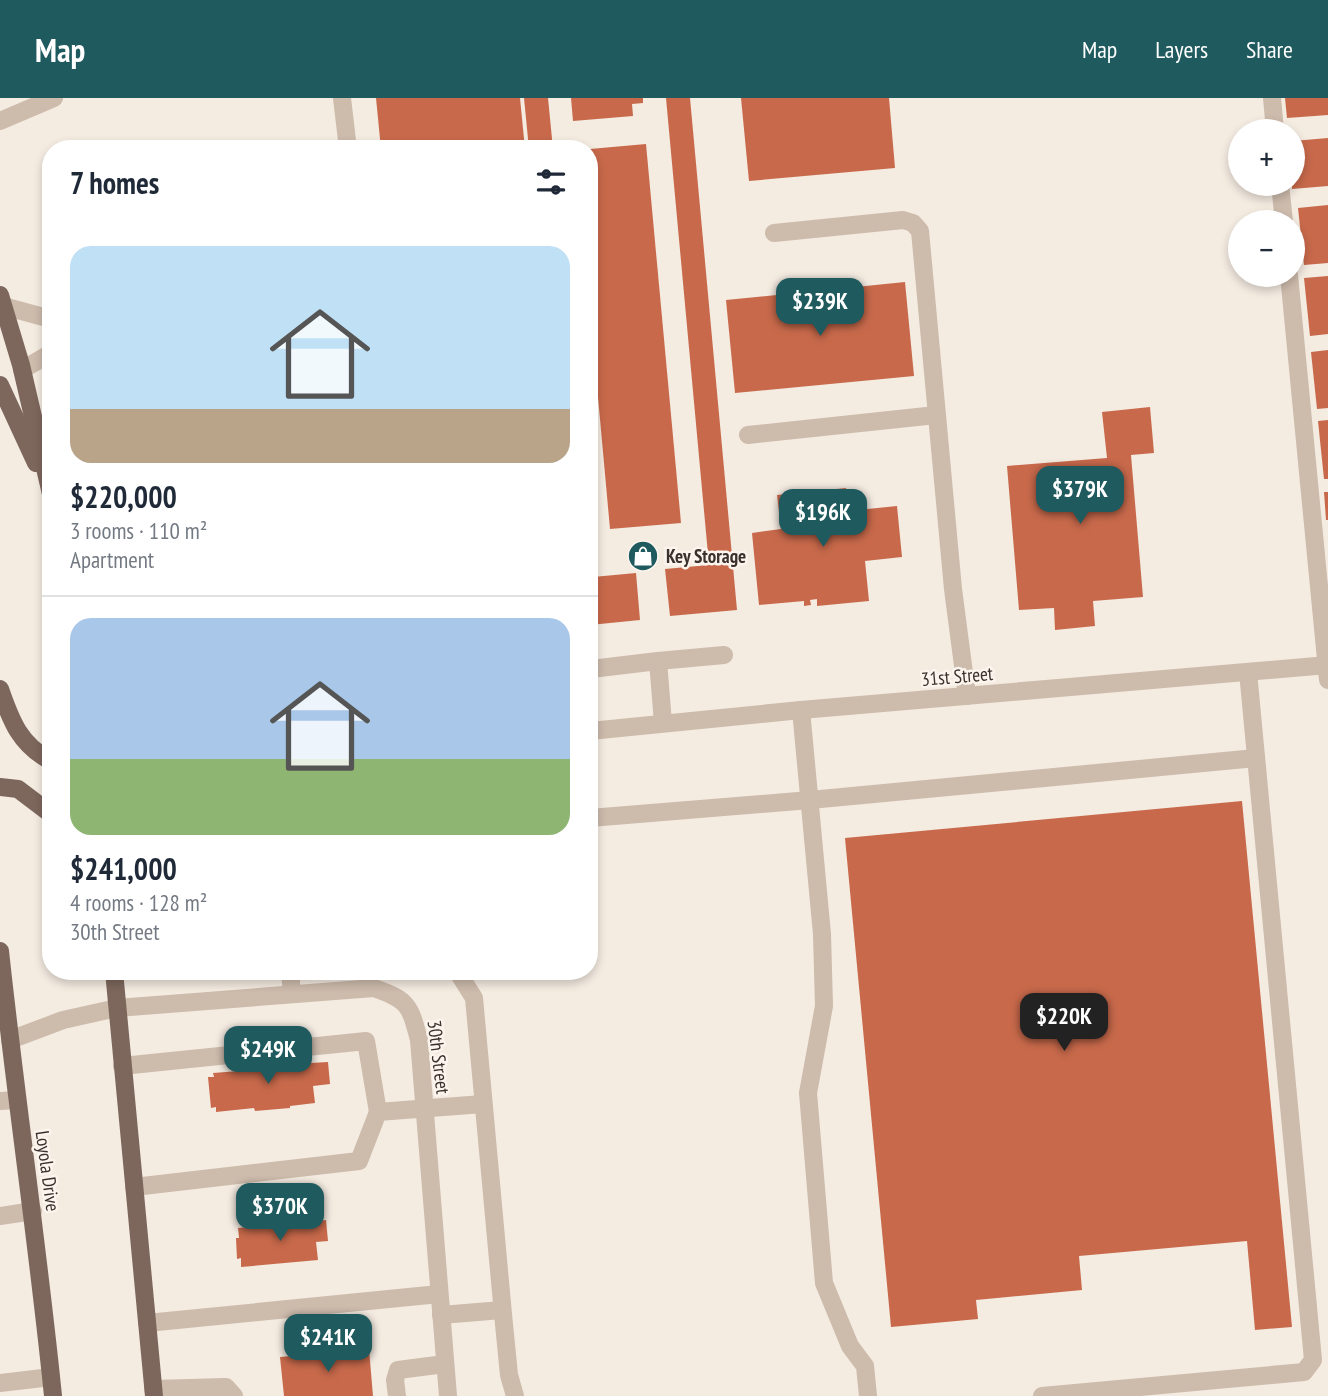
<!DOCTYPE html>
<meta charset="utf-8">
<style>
:root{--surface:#fff;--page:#f6f6f7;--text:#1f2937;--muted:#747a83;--line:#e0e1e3;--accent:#1f5a5e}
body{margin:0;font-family:"PT Sans Narrow",sans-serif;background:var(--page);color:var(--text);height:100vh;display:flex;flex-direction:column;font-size:26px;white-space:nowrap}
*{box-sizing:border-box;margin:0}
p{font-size:23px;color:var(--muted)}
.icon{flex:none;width:38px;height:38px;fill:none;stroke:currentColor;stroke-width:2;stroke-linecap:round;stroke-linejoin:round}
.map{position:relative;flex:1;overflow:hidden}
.panel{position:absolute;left:42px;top:42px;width:556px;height:840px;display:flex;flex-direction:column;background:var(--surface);border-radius:28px;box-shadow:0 4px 10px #0003}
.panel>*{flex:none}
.controls{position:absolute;left:1228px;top:21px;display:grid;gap:14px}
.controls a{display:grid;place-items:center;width:77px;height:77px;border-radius:50%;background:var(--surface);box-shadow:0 4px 10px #0003;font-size:35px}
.price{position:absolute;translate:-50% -60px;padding:0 16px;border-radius:14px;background:var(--accent);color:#fff;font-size:23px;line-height:46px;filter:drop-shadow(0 2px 4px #0008)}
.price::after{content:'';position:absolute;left:50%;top:42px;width:21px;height:16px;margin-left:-10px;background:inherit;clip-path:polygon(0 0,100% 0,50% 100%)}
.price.active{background:#222;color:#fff}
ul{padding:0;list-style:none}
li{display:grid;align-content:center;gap:14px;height:371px;padding:0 28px}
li+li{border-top:2px solid var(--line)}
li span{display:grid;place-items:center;height:217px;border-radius:21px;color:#555}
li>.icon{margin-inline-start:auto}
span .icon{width:126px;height:126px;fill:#fffc;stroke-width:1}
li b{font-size:30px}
h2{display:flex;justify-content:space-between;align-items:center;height:84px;padding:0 28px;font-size:30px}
header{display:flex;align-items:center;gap:42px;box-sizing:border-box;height:98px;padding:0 35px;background:var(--accent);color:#fff}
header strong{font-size:33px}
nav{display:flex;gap:38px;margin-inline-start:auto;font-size:24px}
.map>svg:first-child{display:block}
.building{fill:#c8694b}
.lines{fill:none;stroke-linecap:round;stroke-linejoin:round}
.minor{stroke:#cdbbac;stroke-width:18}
.major{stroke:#7d675c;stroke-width:18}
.labels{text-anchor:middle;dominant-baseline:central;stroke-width:5;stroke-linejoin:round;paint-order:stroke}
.poi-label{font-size:19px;font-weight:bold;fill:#3b302b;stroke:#fbf5ee;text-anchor:start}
.street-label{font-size:19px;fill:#3b302b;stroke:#fbf5ee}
</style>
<header>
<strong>Map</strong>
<nav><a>Map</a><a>Layers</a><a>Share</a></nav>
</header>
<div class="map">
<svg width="1328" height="1298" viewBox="0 0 1328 1298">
<rect width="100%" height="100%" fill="#f4ebe1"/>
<g class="building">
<polygon points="376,0 520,0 525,51 381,51"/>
<polygon points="524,0 548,0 553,51 529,51"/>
<polygon points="571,0 643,0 643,5 632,6 633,18 573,23"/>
<polygon points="666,0 690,0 737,512 670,518 665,471 709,467"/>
<polygon points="741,0 889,0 895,70 749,83"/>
<polygon points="1285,0 1328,0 1328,17 1287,20"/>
<polygon points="1328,40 1328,88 1292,91 1293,43"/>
<polygon points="646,46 681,425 610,431 590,211 590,51"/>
<polygon points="1328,107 1328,165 1304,167 1298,110"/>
<polygon points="1328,178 1328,236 1310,238 1304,180"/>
<polygon points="905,184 914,278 735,295 726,202"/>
<polygon points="1328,252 1328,310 1317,311 1311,254"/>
<polygon points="1150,309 1154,355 1131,357 1143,499 1093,503 1095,528 1055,532 1054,510 1019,512 1007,368 1107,360 1102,314"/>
<polygon points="1328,322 1328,381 1324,381 1318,323"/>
<polygon points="846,390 848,413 897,408 902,459 865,463 869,503 817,508 817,501 810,502 811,507 804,508 804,503 759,507 752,435 781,431 777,397"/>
<polygon points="1324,394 1328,394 1328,422 1326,422"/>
<polygon points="590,469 592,469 593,479 636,475 640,522 590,527"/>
<polygon points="1242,703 1292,1229 1255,1232 1247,1143 1079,1158 1082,1192 976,1202 978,1221 891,1229 845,740"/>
<polygon points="310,962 310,965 328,964 330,986 313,988 315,1005 290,1008 290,1010 255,1013 254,1010 216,1014 216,1009 211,1010 208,979 214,979 213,975 252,972 251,967"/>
<polygon points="326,1122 328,1143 316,1144 318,1162 241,1169 241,1160 237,1161 236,1140 239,1140 238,1130"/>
<polygon points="369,1251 373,1298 284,1298 280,1259"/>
</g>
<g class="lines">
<g class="minor">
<polyline points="342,0 348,51"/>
<polyline points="1272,0 1275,33"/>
<polyline points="0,23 54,0"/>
<polyline points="1280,86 1284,124"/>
<polyline points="774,135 903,122 913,125 920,133 953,491 967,598"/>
<polyline points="1289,177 1328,582"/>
<polyline points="3,208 51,221"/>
<polyline points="22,272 51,255"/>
<polyline points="748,337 936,317"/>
<polyline points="591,571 658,563"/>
<polyline points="801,612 822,836 824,908 808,995 824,1185 850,1248 865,1268 868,1298"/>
<polyline points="663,625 658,563 724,557"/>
<polyline points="590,633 801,612 1328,567"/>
<polyline points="590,720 810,702 1256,660"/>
<polyline points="290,873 292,896"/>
<polyline points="457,873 474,900 503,1216 509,1277 515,1298"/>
<path d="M10 942 63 922 117 910 374 890C409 902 410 908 419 942L448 1298"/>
<polyline points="122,968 366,943 378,1014"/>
<polyline points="0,1003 17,1002"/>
<polyline points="134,1089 359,1063 378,1014 483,1006"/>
<polyline points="0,1118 33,1113"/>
<polyline points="441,1217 502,1212"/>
<polyline points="147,1225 439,1196"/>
<polyline points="0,1285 51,1279"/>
<polyline points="153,1291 226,1289 234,1298"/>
<polyline points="397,1298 395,1282 398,1272 445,1266"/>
<polyline points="1042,1298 1304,1274 1313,1262 1248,574"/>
</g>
<g class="major">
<polyline points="0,197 21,267 51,396"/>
<polyline points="0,287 36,365"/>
<path d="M0 591C11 623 20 647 51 663"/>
<polyline points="0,689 18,691 51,716"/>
<path d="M0 853C16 1002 38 1149 53 1298"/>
<polyline points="114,873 154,1298"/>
</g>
</g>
<defs>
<g id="shop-disc" transform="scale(1.575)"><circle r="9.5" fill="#1f5a5e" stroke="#fbf5ee"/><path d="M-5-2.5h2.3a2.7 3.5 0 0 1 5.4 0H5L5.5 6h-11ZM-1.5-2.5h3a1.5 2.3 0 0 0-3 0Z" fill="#fff"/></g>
</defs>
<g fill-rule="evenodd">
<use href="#shop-disc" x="643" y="458"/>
</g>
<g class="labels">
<g class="poi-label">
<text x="666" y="458">Key Storage</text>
</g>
<g class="street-label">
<text transform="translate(957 578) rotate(-5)">31st Street</text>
<text transform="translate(439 959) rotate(83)">30th Street</text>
<text transform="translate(48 1073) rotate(82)">Loyola Drive</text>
</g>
</g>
</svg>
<div class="controls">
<a>+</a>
<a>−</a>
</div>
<b class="price" style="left:820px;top:240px">$239K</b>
<b class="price" style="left:1080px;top:428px">$379K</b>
<b class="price" style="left:823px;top:451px">$196K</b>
<b class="price active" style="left:1064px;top:955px">$220K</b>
<b class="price" style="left:268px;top:988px">$249K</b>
<b class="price" style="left:280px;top:1145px">$370K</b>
<b class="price" style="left:328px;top:1276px">$241K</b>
<section class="panel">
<h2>7 homes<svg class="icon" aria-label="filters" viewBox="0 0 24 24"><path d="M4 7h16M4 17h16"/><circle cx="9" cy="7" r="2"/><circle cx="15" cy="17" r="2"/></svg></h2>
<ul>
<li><span style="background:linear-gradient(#bfe0f5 75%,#b9a48a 0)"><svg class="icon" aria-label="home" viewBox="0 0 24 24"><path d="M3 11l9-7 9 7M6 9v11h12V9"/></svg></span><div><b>$220,000</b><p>3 rooms · 110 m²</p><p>Apartment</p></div></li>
<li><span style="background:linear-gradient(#a9c7e8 65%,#8fb573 0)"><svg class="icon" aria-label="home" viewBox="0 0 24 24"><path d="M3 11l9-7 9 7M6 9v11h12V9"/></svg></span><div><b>$241,000</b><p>4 rooms · 128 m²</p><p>30th Street</p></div></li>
</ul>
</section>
</div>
